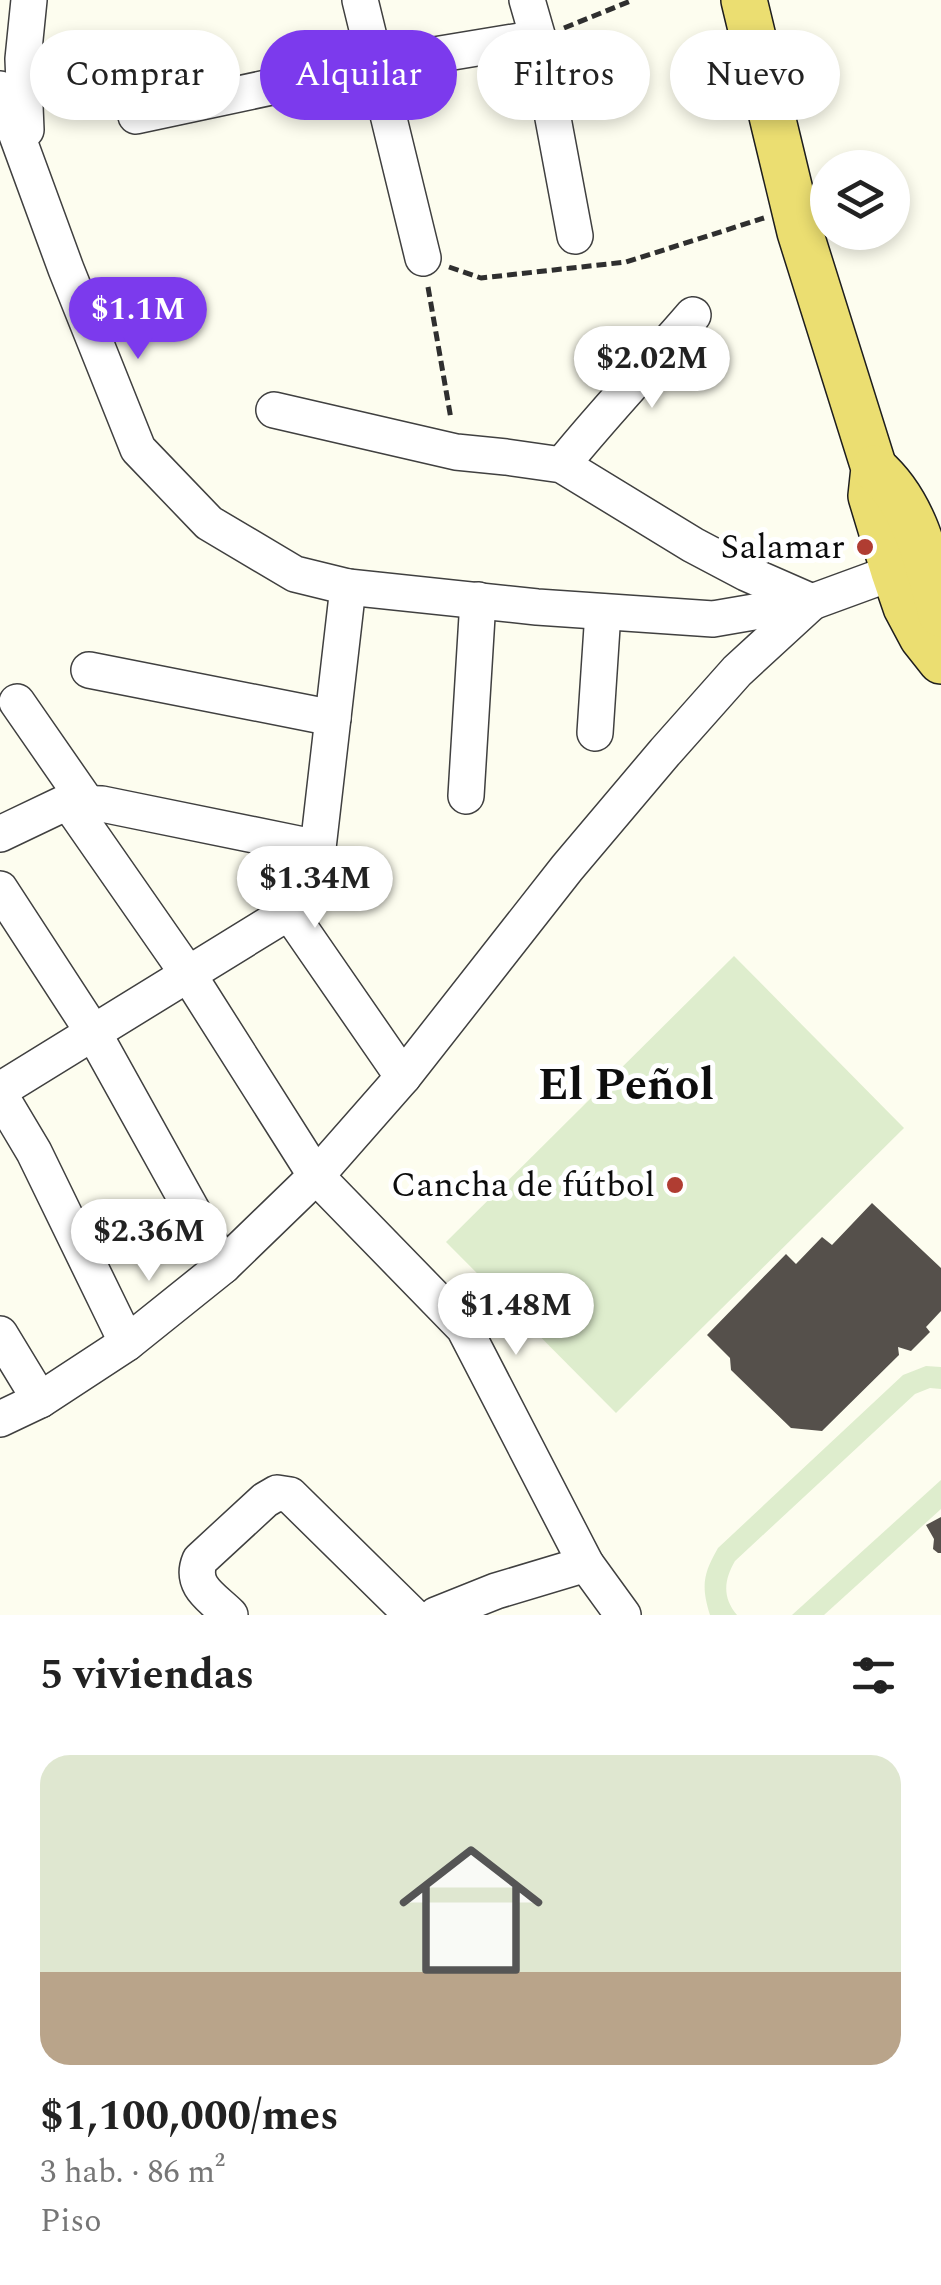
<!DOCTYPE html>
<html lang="es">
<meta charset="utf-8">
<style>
:root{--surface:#fff;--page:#f2f2f2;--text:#222;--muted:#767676;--line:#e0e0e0;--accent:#7c3aed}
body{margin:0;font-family:Spectral,serif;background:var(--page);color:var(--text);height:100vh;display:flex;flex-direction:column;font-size:38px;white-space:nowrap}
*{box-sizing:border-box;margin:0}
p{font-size:32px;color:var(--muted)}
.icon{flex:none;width:55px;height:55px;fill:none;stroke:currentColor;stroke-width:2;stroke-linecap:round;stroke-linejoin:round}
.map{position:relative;height:1615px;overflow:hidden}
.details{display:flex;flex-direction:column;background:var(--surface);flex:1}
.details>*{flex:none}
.top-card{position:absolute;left:30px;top:30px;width:882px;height:90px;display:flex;gap:20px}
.buttons{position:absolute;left:810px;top:150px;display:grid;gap:20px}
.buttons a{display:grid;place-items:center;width:100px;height:100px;border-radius:50%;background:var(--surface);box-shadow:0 5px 15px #0003;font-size:50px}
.price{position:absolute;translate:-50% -85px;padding:0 22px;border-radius:35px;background:#fff;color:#222;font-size:32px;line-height:65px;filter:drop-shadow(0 2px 5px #0008)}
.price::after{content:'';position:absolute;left:50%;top:60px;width:30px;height:22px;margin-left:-15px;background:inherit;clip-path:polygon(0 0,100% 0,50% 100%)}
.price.current{background:var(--accent);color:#fff}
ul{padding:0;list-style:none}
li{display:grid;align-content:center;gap:20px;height:530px;padding:0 40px}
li+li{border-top:2px solid var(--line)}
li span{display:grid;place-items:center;height:310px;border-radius:30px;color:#555}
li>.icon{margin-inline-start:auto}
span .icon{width:180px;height:180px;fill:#fffc;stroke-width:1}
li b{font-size:42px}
h2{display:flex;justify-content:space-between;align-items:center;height:120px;padding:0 40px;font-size:42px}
.tag{padding:0 35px;border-radius:45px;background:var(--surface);box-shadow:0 5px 15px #0003;font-size:35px;line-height:90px}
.tag.current{background:var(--accent);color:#fff}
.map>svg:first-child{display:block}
.pitch{fill:#deedcd}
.building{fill:#55504b}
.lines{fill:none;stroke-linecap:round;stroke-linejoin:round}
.minor-casing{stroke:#404040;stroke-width:38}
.major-casing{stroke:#1e1e1e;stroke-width:48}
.path{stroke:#2f2f2f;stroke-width:5;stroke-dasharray:10 5;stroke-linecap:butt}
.minor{stroke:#fff;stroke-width:35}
.major{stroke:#ebde71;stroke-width:45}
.poi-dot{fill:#b03d32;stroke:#fff;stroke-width:4}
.labels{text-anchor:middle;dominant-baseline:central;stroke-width:10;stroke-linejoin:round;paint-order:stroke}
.poi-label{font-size:35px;fill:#0d0d0d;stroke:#fff;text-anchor:end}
.district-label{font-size:45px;font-weight:bold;fill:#0d0d0d;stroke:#fff}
</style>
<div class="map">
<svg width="941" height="1615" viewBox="0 0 941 1615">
<rect width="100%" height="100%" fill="#fdfdef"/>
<g class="pitch">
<polygon points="734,956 904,1128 616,1413 446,1242"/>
<path d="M926 1366 941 1367V1389L930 1388 915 1394 735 1561C724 1580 722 1597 737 1615H710C701 1586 703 1574 718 1548L903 1375Z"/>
<polygon points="941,1480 941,1509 824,1615 792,1615"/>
</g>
<g class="building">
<polygon points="872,1203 941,1268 941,1311 926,1327 930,1332 911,1351 898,1347 899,1355 822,1431 791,1428 731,1370 730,1358 707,1335 786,1254 796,1264 822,1237 832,1245"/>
<polygon points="941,1517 941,1553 938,1553 933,1549 934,1539 926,1525"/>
</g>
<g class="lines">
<g class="minor-casing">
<g id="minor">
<polyline points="360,0 423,258"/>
<polyline points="527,0 538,38 575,236"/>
<polyline points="0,89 66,269 138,449 209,523 295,574 348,587 537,607 713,619 812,602 894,572"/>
<polyline points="136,116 374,65 538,38"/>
<polyline points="26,130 23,59 29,0"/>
<path d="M562 465C604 413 650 365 693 315"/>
<polyline points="89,670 333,718"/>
<polyline points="17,702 87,803"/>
<polyline points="595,733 603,612"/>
<polyline points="466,796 478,600"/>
<polyline points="69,803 188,974 316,1176 464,1328 586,1564 623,1615"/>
<polyline points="0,834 65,803 102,804 318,848"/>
<polyline points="0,889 93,1032 223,1266"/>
<polyline points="289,912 403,1077"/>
<polyline points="0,1090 289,912 309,888 318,848 348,587"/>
<polyline points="0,1095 34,1152 127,1343"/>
<polyline points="0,1334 40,1400"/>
<polyline points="0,1419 40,1400 127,1343 223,1266 316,1176 403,1077 567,868 665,752 737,671 812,602 746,573 693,545 562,465 506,457 456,452 274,410"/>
<path d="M230 1615C213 1598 189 1586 200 1560L265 1500 277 1493 290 1495 412 1615"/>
<polyline points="436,1615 496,1591 586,1564"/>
</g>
</g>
<g class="major-casing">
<g id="major">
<polyline points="744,0 800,232 874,468 871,496 894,572 906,607 922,637 941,661"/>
<path d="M874 468C916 504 927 562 941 614"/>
</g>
</g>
<g class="path">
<polyline points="564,28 633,0"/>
<polyline points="449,267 481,278 626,262 764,218"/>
<polyline points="428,287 451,419"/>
</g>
<use href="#minor" class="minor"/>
<use href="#major" class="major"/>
</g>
<g class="poi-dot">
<circle cx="865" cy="547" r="10"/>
<circle cx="675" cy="1185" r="10"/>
</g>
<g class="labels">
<g class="poi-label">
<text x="845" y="547">Salamar</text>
<text x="655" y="1185">Cancha de fútbol</text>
</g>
<g class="district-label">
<text x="626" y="1085">El Peñol</text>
</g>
</g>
</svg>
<div class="buttons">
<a><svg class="icon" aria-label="layers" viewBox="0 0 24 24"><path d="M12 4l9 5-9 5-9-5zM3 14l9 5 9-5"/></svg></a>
</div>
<b class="price current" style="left:138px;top:362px">$1.1M</b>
<b class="price" style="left:652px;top:411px">$2.02M</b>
<b class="price" style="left:315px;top:931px">$1.34M</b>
<b class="price" style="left:149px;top:1284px">$2.36M</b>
<b class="price" style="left:516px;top:1358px">$1.48M</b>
<div class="top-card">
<a class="tag">Comprar</a>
<a class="tag current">Alquilar</a>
<a class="tag">Filtros</a>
<a class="tag">Nuevo</a>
</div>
</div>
<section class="details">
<h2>5 viviendas<svg class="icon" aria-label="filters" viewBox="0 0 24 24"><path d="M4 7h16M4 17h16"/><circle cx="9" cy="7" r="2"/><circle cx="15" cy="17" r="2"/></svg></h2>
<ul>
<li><span style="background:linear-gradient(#dfe7d0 70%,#b9a48a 0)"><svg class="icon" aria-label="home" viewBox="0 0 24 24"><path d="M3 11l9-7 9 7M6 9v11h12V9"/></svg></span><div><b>$1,100,000/mes</b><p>3 hab. · 86 m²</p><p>Piso</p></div></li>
</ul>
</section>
